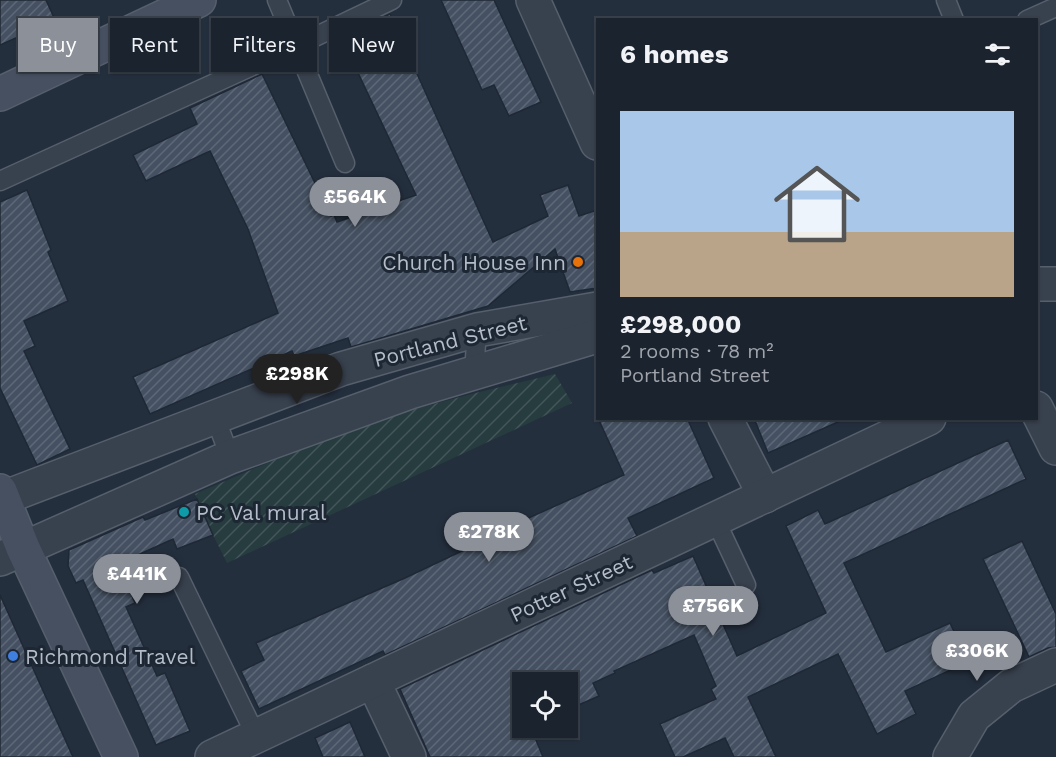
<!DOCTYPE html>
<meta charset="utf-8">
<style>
:root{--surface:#1b232e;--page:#282f3a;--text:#f1f3f6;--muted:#a0a4aa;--line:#39404a;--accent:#8c9099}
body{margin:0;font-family:"Work Sans",sans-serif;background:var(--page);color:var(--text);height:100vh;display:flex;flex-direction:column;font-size:22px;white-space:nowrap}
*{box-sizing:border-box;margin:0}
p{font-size:20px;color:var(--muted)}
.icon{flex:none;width:33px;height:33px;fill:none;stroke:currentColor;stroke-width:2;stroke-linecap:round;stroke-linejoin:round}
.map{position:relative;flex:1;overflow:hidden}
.sheet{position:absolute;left:596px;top:18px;width:442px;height:402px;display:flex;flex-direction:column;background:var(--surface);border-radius:0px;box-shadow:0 2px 4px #0004,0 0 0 2px var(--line)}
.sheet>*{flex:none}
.top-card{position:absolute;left:18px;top:18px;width:488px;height:54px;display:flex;gap:12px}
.controls{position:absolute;left:512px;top:672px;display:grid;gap:12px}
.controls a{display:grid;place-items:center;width:66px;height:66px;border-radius:0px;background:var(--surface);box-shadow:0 2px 4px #0004,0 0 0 2px var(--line);font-size:30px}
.price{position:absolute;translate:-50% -51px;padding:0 14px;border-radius:21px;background:var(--accent);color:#fff;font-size:20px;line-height:39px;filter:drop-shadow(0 2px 3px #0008)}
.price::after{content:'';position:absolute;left:50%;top:36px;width:18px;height:14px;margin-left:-9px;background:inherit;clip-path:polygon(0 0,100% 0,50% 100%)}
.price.active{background:#222;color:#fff}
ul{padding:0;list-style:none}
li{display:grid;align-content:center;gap:12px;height:318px;padding:0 24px}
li+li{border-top:2px solid var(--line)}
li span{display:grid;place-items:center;height:186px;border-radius:0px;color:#555}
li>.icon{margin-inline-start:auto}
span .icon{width:108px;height:108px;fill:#fffc;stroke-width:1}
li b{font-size:26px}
h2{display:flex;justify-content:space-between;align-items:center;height:72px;padding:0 24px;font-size:26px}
.pill{padding:0 21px;border-radius:0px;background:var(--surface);box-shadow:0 2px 4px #0004,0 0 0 2px var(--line);font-size:21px;line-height:54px}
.pill.active{background:var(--accent);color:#fff}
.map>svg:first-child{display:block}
.garden{fill:url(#garden-furrows)}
.building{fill:url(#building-hatch);stroke:#1f2835;stroke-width:1.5}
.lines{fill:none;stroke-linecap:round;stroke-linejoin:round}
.lane-casing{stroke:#565f6c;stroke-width:21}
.street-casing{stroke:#565f6c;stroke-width:36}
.secondary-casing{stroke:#565f6c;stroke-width:36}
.lane{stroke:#38414e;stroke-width:18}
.street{stroke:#38414e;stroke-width:33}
.secondary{stroke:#465061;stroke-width:33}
.food-dot{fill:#e8710a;stroke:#1d2633;stroke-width:2}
.culture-dot{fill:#0f9aa8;stroke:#1d2633;stroke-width:2}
.shop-dot{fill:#3f7fe0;stroke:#1d2633;stroke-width:2}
.labels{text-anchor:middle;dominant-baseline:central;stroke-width:6;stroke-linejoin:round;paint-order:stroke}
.poi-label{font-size:21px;fill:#b4bcc9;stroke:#1d2633;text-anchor:start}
.street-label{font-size:21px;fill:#b4bcc9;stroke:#1d2633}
</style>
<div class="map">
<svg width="1056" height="757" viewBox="0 0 1056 757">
<defs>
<pattern id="garden-furrows" width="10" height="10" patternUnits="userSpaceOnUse" patternTransform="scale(1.5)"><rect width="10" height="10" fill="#263c3f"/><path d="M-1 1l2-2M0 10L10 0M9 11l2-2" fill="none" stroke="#435659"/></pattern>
<pattern id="building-hatch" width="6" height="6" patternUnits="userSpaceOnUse" patternTransform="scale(1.5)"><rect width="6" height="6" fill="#455162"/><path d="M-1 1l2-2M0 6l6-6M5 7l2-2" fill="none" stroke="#5d6877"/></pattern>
</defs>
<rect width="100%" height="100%" fill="#242f3e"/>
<path class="garden" d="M555 374 572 403 227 563 213 535 195 494C256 468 318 440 382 419 439 401 497 388 555 374Z"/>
<g class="building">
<polygon points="0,0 46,0 55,20 42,26 43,29 20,40 18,37 0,45"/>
<polygon points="441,0 494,0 541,102 509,116 494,85 482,90"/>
<polygon points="390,14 493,242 548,216 540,195 568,185 579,216 597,210 597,288 570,292 555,249 488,306 351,347 348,338 294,356 292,351 150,414 133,377 278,313 248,229 210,151 146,181 133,155 197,124 190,108 262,74 331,216 334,215 337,222 416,195 341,37"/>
<polygon points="27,190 51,250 48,252 68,301 24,321 35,346 24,351 70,449 37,465 0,388 0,202"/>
<polygon points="598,418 687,418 714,478 628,518 637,536 385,655 383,651 259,709 241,671 264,660 256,643 405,578 502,532 502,530 624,475"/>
<polygon points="754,418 847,418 768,453"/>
<polygon points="1008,440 1026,479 844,563 886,652 950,623 968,662 905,691 916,714 877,734 838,654 748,697 776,757 734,757 725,738 683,757 675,757 660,724 716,699 711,689 716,686 694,635 614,671 615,673 593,683 599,696 567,710 567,682 522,682 522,728 531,728 543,757 430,757 400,689 652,570 654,573 693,556 737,656 826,613 786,526 818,510 825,524"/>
<polygon points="197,499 213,535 177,549 173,539 118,564 135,603 126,607 157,676 165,673 190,731 156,745 83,580 76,583 68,566 69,550 143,517 145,520"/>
<polygon points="1022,541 1056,614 1056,647 1048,648 1029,657 983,559"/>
<polygon points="0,595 40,684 73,757 0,757"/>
<polygon points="350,722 365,757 323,757 315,738"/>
</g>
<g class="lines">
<g class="lane-casing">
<g id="lane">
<polyline points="277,0 345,163"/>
<polyline points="946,0 954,20"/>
<polyline points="1027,20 1056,7"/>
<polyline points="0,181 296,46 392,0"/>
<polyline points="474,372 477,330"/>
<polyline points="215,417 230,457"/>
<polyline points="715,519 746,585"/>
<polyline points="179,577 256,736"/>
</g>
</g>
<g class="street-casing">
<g id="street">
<polyline points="533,0 597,143"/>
<polyline points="1036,284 1056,284"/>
<polyline points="1036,408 1056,448"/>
<polyline points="725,418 765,496"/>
<polyline points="3,498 341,369 477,330 597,309"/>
<polyline points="0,559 230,457 410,392 597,336"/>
<polyline points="373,681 409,757"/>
<polyline points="212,757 929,418"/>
<polyline points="950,757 974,716 1011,686 1056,665"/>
</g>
</g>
<g class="secondary-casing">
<g id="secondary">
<polyline points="0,94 199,0"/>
<polyline points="0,491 23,548 121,757"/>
</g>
</g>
<use href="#lane" class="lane"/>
<use href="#street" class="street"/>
<use href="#secondary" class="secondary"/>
</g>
<circle class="food-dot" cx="578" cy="262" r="6"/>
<circle class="culture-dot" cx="184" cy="512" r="6"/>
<circle class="shop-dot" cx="13" cy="656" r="6"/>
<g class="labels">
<g class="poi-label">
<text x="566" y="262" text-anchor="end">Church House Inn</text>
<text x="196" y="512">PC Val mural</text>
<text x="25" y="656">Richmond Travel</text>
</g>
<g class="street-label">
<text transform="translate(450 341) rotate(-14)">Portland Street</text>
<text transform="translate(571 588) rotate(-25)">Potter Street</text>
</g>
</g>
</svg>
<div class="controls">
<a><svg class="icon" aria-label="locate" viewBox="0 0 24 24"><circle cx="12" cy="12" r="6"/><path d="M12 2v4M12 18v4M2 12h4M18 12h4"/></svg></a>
</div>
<b class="price" style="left:355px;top:228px">£564K</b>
<b class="price active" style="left:297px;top:405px">£298K</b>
<b class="price" style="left:489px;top:563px">£278K</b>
<b class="price" style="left:137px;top:605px">£441K</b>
<b class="price" style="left:713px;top:637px">£756K</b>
<b class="price" style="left:977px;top:682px">£306K</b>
<div class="top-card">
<a class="pill active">Buy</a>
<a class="pill">Rent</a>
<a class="pill">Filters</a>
<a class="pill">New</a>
</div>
<section class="sheet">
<h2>6 homes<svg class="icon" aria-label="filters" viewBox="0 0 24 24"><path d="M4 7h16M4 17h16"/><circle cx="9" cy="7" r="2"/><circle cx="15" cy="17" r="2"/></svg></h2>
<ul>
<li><span style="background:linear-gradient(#a9c7e8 65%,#b9a48a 0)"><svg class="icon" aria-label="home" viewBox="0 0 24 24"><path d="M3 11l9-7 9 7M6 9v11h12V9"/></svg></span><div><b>£298,000</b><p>2 rooms · 78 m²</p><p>Portland Street</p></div></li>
</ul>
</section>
</div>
